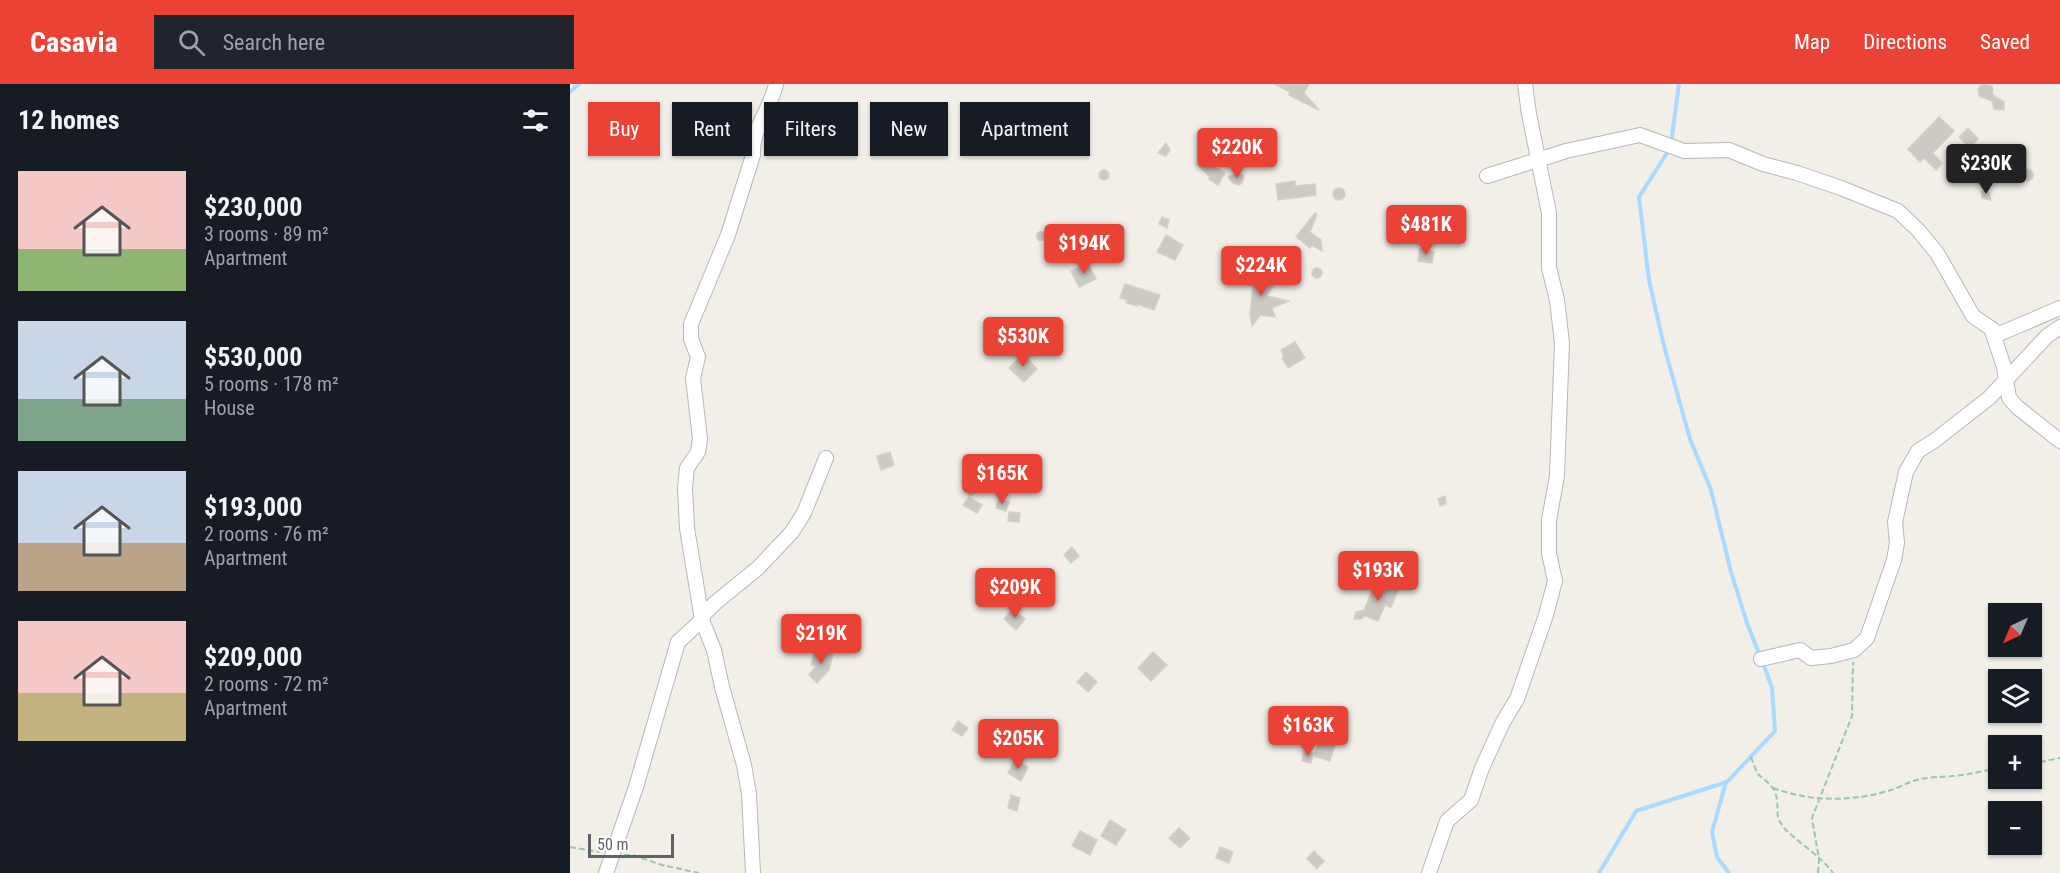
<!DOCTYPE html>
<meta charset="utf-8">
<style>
:root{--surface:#171b24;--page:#20242c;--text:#f1f3f6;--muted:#9ea1a6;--accent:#ea4335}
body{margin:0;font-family:"Roboto Condensed",sans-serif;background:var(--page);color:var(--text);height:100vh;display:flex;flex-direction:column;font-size:22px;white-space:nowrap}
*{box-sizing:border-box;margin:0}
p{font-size:20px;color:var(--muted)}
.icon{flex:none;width:33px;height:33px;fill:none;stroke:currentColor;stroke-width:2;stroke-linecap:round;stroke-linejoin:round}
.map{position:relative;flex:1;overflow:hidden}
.sheet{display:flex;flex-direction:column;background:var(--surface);width:570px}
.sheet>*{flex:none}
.top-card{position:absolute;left:18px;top:18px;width:570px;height:54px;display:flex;gap:12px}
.needle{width:39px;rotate:224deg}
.fabs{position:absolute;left:1418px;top:519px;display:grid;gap:12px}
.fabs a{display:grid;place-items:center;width:54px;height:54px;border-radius:0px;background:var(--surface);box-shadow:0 2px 4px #0004;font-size:30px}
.scale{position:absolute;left:18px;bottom:15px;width:86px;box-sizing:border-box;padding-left:6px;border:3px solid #5f6368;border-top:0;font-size:16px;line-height:21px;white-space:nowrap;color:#5f6368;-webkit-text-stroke:4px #fff;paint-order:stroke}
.price{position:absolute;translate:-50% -51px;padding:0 14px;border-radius:6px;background:var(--accent);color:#fff;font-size:20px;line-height:39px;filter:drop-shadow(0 2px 3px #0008)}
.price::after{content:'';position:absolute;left:50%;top:36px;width:18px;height:14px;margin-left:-9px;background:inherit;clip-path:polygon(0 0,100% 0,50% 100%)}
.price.on{background:#222;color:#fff}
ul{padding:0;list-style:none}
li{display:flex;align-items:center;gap:18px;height:150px;padding:0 18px}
li span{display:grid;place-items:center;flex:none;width:168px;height:120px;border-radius:0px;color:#555}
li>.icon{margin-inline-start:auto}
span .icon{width:72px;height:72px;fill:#fffc;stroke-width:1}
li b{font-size:26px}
h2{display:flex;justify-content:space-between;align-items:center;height:72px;padding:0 18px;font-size:26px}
.chip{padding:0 21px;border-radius:0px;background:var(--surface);box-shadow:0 2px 4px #0004;font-size:21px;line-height:54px}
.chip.on{background:var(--accent);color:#fff}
header{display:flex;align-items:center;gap:36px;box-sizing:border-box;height:84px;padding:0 30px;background:var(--accent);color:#fff}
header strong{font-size:28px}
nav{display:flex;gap:33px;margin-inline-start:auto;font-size:21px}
.search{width:420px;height:54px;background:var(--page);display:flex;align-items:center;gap:15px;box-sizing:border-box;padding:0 21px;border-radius:0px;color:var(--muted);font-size:22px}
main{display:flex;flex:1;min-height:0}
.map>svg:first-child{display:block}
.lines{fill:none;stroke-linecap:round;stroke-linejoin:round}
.stream{stroke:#aadaff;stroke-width:4}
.building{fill:#cccac5;stroke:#d6d1c6;stroke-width:1.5}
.street-casing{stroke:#b5b8bc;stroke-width:16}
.path{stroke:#9cc7a9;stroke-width:2;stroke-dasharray:6 3;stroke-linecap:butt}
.street{stroke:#fff;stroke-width:14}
</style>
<header>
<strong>Casavia</strong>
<div class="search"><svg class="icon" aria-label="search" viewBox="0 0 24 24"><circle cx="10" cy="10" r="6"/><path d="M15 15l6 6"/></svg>Search here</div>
<nav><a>Map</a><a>Directions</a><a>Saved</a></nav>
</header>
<main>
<section class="sheet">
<h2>12 homes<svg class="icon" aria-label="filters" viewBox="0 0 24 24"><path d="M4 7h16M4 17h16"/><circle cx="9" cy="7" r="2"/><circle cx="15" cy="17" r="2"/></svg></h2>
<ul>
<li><span style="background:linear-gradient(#f6c9c9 65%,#8fb573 0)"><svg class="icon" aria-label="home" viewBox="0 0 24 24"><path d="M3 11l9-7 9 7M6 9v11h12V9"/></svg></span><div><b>$230,000</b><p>3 rooms · 89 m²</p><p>Apartment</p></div></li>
<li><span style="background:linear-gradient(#c9d6e8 65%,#7fa58c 0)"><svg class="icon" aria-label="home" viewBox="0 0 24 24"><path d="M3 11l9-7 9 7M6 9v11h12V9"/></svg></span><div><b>$530,000</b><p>5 rooms · 178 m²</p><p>House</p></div></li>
<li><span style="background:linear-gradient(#c9d6e8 60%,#b9a48a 0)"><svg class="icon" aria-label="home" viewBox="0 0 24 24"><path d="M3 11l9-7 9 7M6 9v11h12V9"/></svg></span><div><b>$193,000</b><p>2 rooms · 76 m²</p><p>Apartment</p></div></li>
<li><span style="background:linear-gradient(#f6c9c9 60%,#c2b280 0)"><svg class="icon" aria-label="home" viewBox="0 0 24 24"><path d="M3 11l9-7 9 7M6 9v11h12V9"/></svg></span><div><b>$209,000</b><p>2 rooms · 72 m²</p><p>Apartment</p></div></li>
</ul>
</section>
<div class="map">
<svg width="1490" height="789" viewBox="0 0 1490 789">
<rect width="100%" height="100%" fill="#f1efe8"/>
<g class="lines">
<g class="stream">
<polyline points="0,8 9,0"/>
<polyline points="1101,59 1109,0"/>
<polyline points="1099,66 1069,113 1079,196 1094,262 1120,355 1141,406 1161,488 1177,539 1190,572"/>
<polyline points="1156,698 1142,748 1147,773 1159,789"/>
<polyline points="1029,789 1066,727 1157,698 1205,647 1202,604 1193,579"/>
</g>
</g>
<g class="building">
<polygon points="704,0 739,0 734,9 749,26 719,11 720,8"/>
<polygon points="1412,0 1422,2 1423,11 1434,18 1434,26 1424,25 1422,17 1409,12 1408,5"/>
<polygon points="1369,33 1384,47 1363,69 1372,79 1366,86 1354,74 1350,78 1338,65"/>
<polygon points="1398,44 1408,55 1399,64 1389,53"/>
<polygon points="596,59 600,66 596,72 588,69"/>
<polygon points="626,80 643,82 655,89 648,101 639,95 640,93"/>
<circle cx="1457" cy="91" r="6"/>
<circle cx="534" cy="91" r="5"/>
<polygon points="666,89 672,90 674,93 672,99 669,101 663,99 658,93"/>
<polygon points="725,97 725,102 745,100 746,111 708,116 706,100"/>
<circle cx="769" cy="110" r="6"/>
<polygon points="1416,106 1419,109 1421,116 1412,114 1412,108"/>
<circle cx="857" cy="130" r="7"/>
<polygon points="745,129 747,130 740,148 751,156 752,167 742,161 740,164 726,153"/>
<polygon points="592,133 599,136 597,144 589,140"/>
<circle cx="471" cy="152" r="4.5"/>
<polygon points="596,151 613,161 605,176 587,168"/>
<polygon points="850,165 864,168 862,179 848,177"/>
<polygon points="518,179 526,195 509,203 501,187"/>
<circle cx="747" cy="189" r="5"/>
<polygon points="677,187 683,190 685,198 699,194 704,196 704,202 696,212 719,217 702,224 705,233 690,231 682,242 680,230 683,202 674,200 671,194 674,188"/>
<polygon points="555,200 590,211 584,226 567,220 567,222 556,219 557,216 550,214"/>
<polygon points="725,258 735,274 718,284 712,274 714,273 711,266"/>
<polygon points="453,270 467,285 454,298 439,284"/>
<polygon points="320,368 324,381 311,386 307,372"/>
<polygon points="407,390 415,404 400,412 392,398"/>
<polygon points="875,412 876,420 870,422 868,415"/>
<polygon points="399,413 412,421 407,429 393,421"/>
<polygon points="429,414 439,418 436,427 426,424"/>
<polygon points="439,428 450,429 449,438 438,437"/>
<polygon points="502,463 509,472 501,479 494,471"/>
<polygon points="806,498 828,506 821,523 815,521 808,537 795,532 791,535 784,535 786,528 794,526"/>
<polygon points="443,525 455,535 446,546 434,535"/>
<polygon points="245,566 263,570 259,586 247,599 239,591 246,582 241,581"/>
<polygon points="583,568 597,581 581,597 568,584"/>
<polygon points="516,588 527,598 518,608 507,598"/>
<polygon points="388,637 398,644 392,652 382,646"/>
<polygon points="750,655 765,660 760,677 744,672"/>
<polygon points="734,667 743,669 741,679 732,677"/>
<polygon points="445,676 458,683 451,697 438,689"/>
<polygon points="441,711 450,714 447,727 438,724"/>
<polygon points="540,736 556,746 546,761 531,752"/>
<polygon points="609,744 620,754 610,764 599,754"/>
<polygon points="510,747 527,756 520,771 502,762"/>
<polygon points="650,763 663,768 659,779 646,774"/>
<polygon points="744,767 754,777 747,785 737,775"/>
</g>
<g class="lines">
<g class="street-casing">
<g id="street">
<polyline points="917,92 996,67 1070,51 1114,67 1159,66 1193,80 1227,89 1271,104 1328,127 1348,146 1367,169 1403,232 1429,250 1490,224"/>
<polyline points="1421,244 1434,283 1439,314 1447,323 1490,357"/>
<polyline points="1191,575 1230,566 1241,574 1261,572 1284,566 1297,554 1324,476 1327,459 1325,438 1336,388 1348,367 1364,357 1419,314 1477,252 1490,243"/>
<polyline points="36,789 66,703 108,558 132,536 134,530 145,519 188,484 222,448 234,429 256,374"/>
<path d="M183 789 179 710 174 681 152 603 144 566 132 536 117 444 115 404 117 384 128 368 130 355 123 294 128 273 121 255V240L158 151 183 71C181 46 201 25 206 0"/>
<polyline points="859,789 877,737 901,716 912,684 933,638 947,615 976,531 985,497 979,469 979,436 987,392 992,259 987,216 979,184 979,129 959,30 955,0"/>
</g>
</g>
<g class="path">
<path d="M1181 673C1183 678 1185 685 1188 690 1194 696 1204 702 1206 711 1210 725 1203 732 1215 745 1229 759 1253 774 1263 789"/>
<polyline points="1461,680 1490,674"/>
<path d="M1203 704C1241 718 1282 718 1321 706 1331 703 1339 697 1351 695 1361 693 1372 693 1383 692 1398 691 1413 687 1428 684"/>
<polyline points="0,763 30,768"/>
<polyline points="54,771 63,771 92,781 129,789"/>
<polyline points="1248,789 1249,775 1242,734 1282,632 1283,578"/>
</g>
<use href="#street" class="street"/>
</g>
</svg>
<div class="fabs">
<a><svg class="needle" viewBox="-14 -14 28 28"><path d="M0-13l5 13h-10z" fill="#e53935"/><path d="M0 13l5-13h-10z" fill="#9ea1a6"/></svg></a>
<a><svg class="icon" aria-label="layers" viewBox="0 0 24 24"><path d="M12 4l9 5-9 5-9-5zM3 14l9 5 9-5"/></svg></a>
<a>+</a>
<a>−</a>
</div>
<div class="scale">50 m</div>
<b class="price" style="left:667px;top:95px">$220K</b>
<b class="price on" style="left:1416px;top:111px">$230K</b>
<b class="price" style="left:856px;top:172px">$481K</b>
<b class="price" style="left:514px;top:191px">$194K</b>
<b class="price" style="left:691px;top:213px">$224K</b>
<b class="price" style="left:453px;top:284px">$530K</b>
<b class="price" style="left:432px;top:421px">$165K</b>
<b class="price" style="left:808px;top:518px">$193K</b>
<b class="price" style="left:445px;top:535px">$209K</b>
<b class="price" style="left:251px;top:581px">$219K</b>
<b class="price" style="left:738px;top:673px">$163K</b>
<b class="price" style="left:448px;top:686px">$205K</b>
<div class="top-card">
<a class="chip on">Buy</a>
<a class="chip">Rent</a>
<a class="chip">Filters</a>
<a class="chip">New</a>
<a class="chip">Apartment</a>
</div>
</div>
</main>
